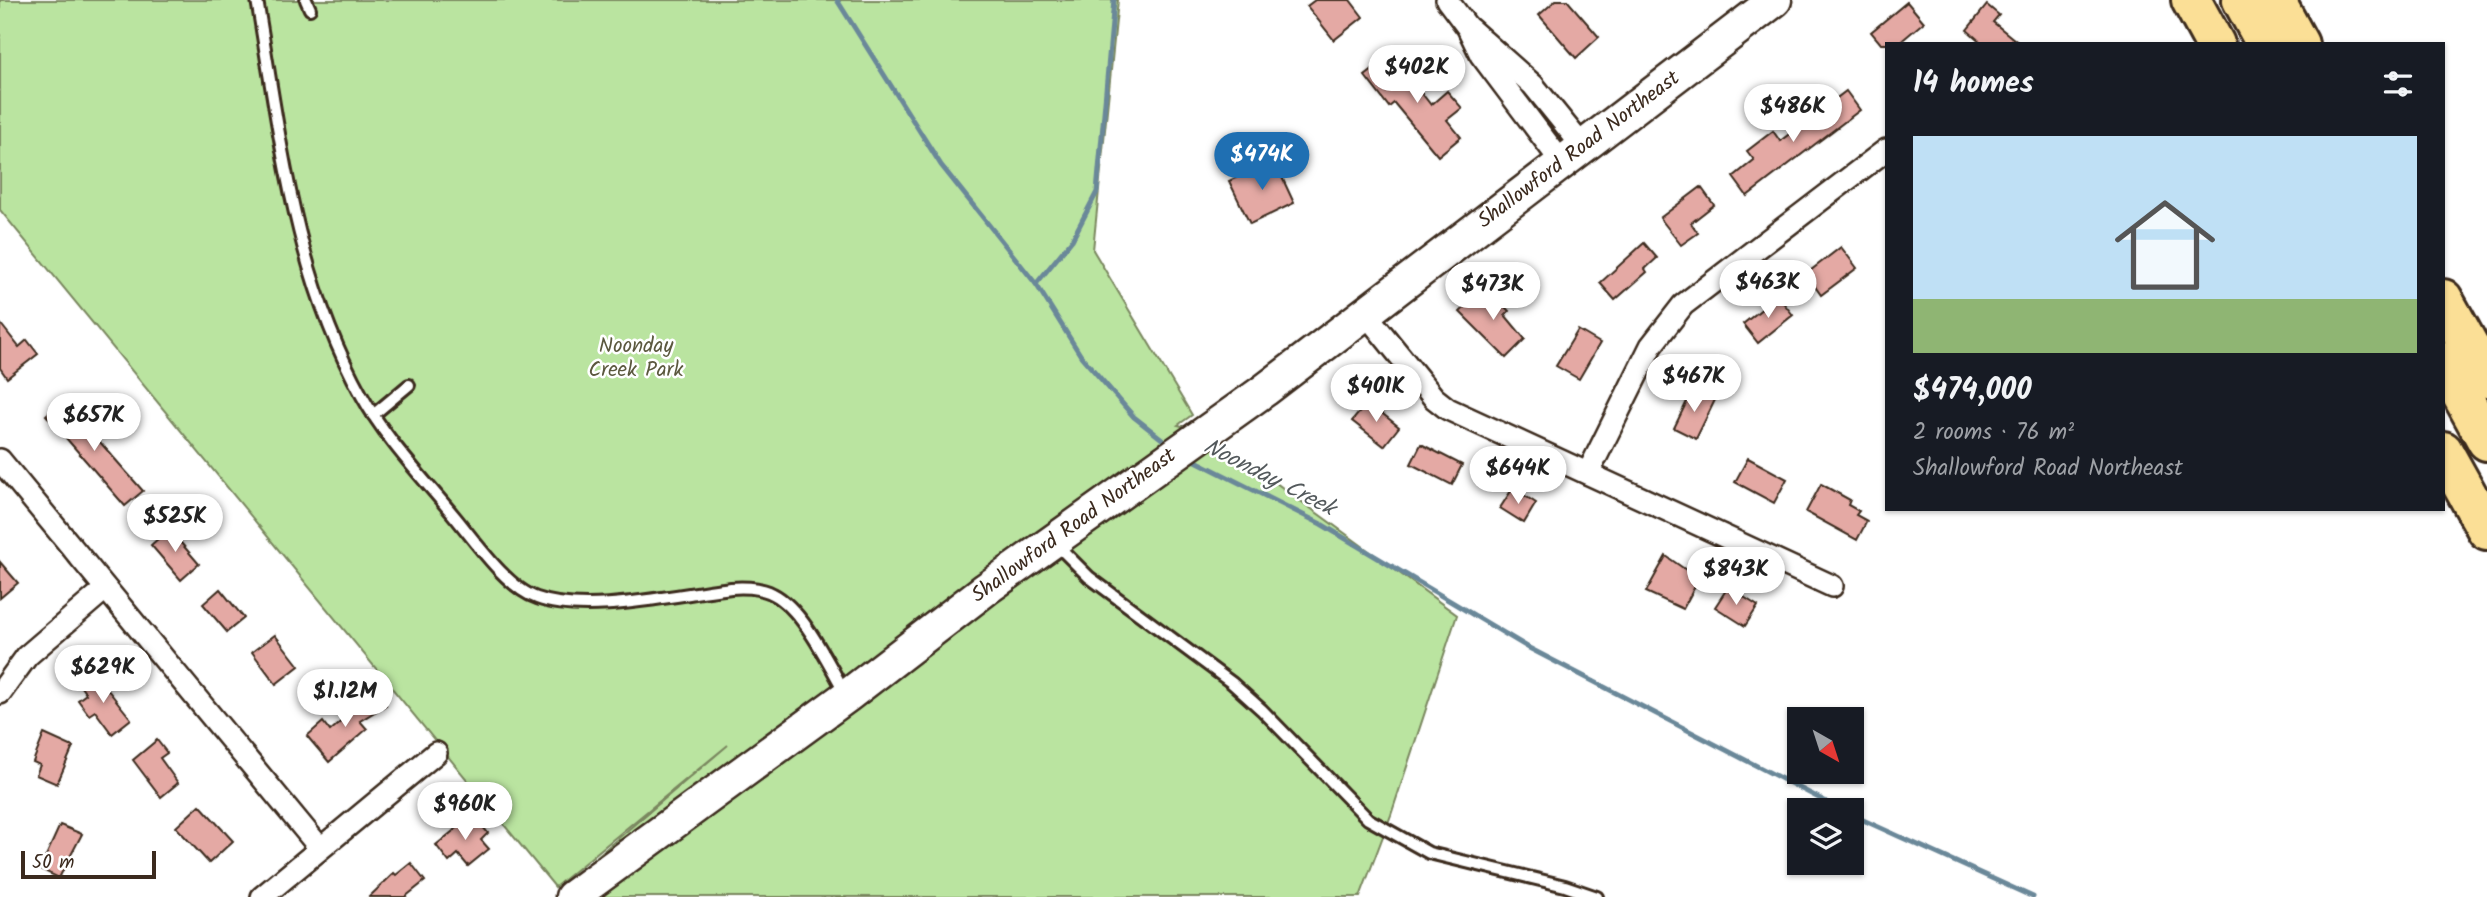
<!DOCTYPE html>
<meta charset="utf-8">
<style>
:root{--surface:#171b24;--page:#20242c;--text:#f1f3f6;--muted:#9ea1a6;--line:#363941;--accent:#1f6fb2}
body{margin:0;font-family:Kalam,sans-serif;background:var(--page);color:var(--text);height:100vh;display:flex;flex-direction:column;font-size:26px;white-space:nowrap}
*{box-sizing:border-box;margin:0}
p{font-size:23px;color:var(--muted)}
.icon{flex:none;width:38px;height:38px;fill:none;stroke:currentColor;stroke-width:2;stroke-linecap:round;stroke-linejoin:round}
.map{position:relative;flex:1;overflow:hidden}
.panel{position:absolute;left:1885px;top:42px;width:560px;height:469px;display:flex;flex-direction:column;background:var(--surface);border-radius:0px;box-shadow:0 2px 5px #0004}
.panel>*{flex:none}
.needle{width:46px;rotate:141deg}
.tools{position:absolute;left:1787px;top:707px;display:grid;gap:14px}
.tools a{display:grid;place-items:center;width:77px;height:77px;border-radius:0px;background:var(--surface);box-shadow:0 2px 5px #0004;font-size:35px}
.scale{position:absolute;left:21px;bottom:18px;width:135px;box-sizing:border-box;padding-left:7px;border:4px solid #3b2a1e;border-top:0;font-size:19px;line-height:24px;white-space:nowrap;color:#3b2a1e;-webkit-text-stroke:5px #fff;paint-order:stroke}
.price{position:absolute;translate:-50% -60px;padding:0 16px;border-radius:24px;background:#fff;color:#222;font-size:23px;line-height:46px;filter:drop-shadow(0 2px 4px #0008)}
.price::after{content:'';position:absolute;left:50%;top:42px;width:21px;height:16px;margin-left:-10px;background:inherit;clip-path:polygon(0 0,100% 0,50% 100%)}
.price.current{background:var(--accent);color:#fff}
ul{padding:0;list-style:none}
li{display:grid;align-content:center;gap:14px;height:371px;padding:0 28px}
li+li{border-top:2px solid var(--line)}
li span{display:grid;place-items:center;height:217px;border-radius:0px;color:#555}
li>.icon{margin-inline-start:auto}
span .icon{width:126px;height:126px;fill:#fffc;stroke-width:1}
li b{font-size:30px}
h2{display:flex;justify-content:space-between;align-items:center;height:84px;padding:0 28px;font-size:30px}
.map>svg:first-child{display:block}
.green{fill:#bae4a0;stroke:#7a875f;stroke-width:2}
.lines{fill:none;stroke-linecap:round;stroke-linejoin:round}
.stream{stroke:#6b8899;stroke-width:5}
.building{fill:#e4a9a4;stroke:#3b2a1e;stroke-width:2}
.lane-casing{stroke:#3b2a1e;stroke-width:16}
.street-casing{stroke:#3b2a1e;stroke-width:26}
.secondary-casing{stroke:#3b2a1e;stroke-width:37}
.highway-casing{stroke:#3b2a1e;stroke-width:44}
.lane{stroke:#fff;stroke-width:10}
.street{stroke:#fff;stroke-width:21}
.secondary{stroke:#fff;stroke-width:32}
.highway{stroke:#fbdf96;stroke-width:38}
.labels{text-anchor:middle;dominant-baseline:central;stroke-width:5;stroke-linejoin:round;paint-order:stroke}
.street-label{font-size:21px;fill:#3b2a1e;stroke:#fff}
.park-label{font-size:21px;fill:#5b583e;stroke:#fff}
.water-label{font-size:23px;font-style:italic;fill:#53595c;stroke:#fff}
</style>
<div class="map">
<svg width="2487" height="897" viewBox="0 0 2487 897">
<rect width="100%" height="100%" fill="#fff"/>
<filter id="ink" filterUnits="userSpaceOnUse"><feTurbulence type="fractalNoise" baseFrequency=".0143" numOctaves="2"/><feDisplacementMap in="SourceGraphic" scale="14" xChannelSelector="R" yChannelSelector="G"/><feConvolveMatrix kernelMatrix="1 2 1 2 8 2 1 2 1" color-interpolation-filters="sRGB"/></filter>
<g filter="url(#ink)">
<polygon class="green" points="0,0 1118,0 1093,250 1192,415 1178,425 1206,432 1457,615 1391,815 1360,897 561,897 556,891 728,745 555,887 0,210"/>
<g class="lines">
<g class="stream">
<polyline points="837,0 941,165 1036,284 1081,356 1134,417 1171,446"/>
<polyline points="1036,284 1072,240 1097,192 1114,0"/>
<polyline points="1188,457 1321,524 1529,648 1842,810"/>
<polyline points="1852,815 2033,897"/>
</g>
</g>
<g class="building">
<polygon points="1315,0 1350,0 1363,17 1334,40 1307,6"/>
<polygon points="1556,0 1567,0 1599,37 1576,58 1539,15"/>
<polygon points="1907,2 1924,22 1898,44 1881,44 1871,32"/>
<polygon points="1987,5 1999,15 1993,22 2020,44 1983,44 1967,30"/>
<polygon points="1392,55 1431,105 1447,91 1462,108 1447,120 1461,137 1438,156 1394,103 1389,107 1365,76"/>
<polygon points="1846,91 1860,110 1747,196 1733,177 1754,160 1747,151 1773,131 1780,141"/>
<polygon points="1274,160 1294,203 1250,224 1229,181"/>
<polygon points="1701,187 1714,205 1691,223 1698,233 1681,245 1660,218"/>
<polygon points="1644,243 1657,258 1645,269 1647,272 1615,300 1600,283"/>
<polygon points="1841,247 1857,268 1821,295 1806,274"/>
<polygon points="1486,287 1509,311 1505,315 1525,339 1506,358 1460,312"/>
<polygon points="1778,296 1793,315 1758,343 1743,324"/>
<polygon points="0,323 19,347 27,340 38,354 7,378 0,368"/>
<polygon points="1578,330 1600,343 1579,379 1556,366"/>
<polygon points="1693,389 1715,400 1696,439 1674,428"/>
<polygon points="63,400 143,491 125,506 46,415"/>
<polygon points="1368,402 1399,427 1384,446 1352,421"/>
<polygon points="1421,444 1462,465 1452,485 1411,464"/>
<polygon points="1748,458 1787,479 1774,503 1735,482"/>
<polygon points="1821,484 1850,500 1848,505 1859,511 1856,515 1867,521 1857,540 1806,512"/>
<polygon points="1513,488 1536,503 1524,523 1500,508"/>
<polygon points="169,529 199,564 181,580 151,545"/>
<polygon points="1666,556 1699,579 1683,609 1646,592"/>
<polygon points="0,562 18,583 0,598"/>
<polygon points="1728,587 1758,606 1745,626 1715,607"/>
<polygon points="220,589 244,618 227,632 203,604"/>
<polygon points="275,635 299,666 276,684 252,652"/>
<polygon points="96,675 131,719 112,734 95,711 89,715 78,700 86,694 81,687"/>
<polygon points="377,690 386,705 360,721 367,729 329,762 307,736 323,722 330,731"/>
<polygon points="44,734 73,747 57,784 36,775 40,765 33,762"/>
<polygon points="157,740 167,753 160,758 178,783 161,797 133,760"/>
<polygon points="200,805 233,841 209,863 176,827"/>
<polygon points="473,815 488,833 481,840 489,849 468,866 458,854 449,862 436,845"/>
<polygon points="60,825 82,834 59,878 40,869"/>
<polygon points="411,863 425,881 405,897 369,897 394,873 396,875"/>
</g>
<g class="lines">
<g class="lane-casing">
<g id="lane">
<path d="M257 0C280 135 294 274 362 396 386 440 423 478 455 517 475 541 507 588 537 598 586 616 678 594 731 588 745 587 760 587 773 594 803 609 829 665 846 694"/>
<polyline points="306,0 310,9"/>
<polyline points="373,415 409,385"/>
<polyline points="1055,543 1089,577 1232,683 1262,710 1368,819 1429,853 1565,886 1597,897"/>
</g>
</g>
<g class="street-casing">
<g id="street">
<polyline points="1447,0 1468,28 1481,55 1563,164"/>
<polyline points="1470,29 1533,85 1584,148"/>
<polyline points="1366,314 1434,398 1448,409 1832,586"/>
<polyline points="0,460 320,848"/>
<polyline points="1588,473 1651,346 1683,305 1886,150"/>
<polyline points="0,693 27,656 105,589"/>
<polyline points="262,897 436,753"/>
</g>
</g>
<g class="secondary-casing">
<polyline id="secondary" points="572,897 847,696 986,589 1265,390 1775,0"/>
</g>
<g class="highway-casing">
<g id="highway">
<polyline points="2191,0 2215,44"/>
<polyline points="2242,0 2266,44"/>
<polyline points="2275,0 2299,44"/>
<polyline points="2443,299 2487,378"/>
<polyline points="2443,361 2487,441"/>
<polyline points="2443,451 2487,530"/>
</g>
</g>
<use href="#lane" class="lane"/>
<use href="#street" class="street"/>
<use href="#secondary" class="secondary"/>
<use href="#highway" class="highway"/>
</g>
</g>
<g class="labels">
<g class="street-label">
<text transform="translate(1579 150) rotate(-37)">Shallowford Road Northeast</text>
<text transform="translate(1074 526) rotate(-36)">Shallowford Road Northeast</text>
</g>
<g class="park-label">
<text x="636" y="346">Noonday<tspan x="636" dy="24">Creek Park</tspan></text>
</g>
<g class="water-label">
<text transform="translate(1269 478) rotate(27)">Noonday Creek</text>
</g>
</g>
</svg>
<div class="tools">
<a><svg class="needle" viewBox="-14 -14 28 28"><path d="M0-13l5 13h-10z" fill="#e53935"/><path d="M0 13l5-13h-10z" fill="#9ea1a6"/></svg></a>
<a><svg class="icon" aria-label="layers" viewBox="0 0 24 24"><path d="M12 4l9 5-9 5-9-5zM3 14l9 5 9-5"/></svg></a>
</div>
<div class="scale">50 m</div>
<b class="price" style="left:1417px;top:105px">$402K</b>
<b class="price" style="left:1793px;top:144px">$486K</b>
<b class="price current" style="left:1262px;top:192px">$474K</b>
<b class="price" style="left:1768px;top:320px">$463K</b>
<b class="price" style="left:1493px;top:322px">$473K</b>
<b class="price" style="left:1694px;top:414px">$467K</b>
<b class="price" style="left:1376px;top:424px">$401K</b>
<b class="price" style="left:94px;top:453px">$657K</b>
<b class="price" style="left:1518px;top:506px">$644K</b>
<b class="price" style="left:175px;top:554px">$525K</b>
<b class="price" style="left:1736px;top:607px">$843K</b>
<b class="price" style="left:103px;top:705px">$629K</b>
<b class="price" style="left:345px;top:729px">$1.12M</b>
<b class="price" style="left:465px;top:842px">$960K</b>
<section class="panel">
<h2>14 homes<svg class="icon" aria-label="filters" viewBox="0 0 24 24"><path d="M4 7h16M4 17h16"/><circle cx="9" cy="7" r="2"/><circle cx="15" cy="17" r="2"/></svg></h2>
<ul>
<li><span style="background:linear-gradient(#bfe0f5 75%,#8fb573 0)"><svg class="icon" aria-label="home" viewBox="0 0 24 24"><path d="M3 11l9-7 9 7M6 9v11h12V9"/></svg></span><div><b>$474,000</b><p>2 rooms · 76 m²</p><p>Shallowford Road Northeast</p></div></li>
</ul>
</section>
</div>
